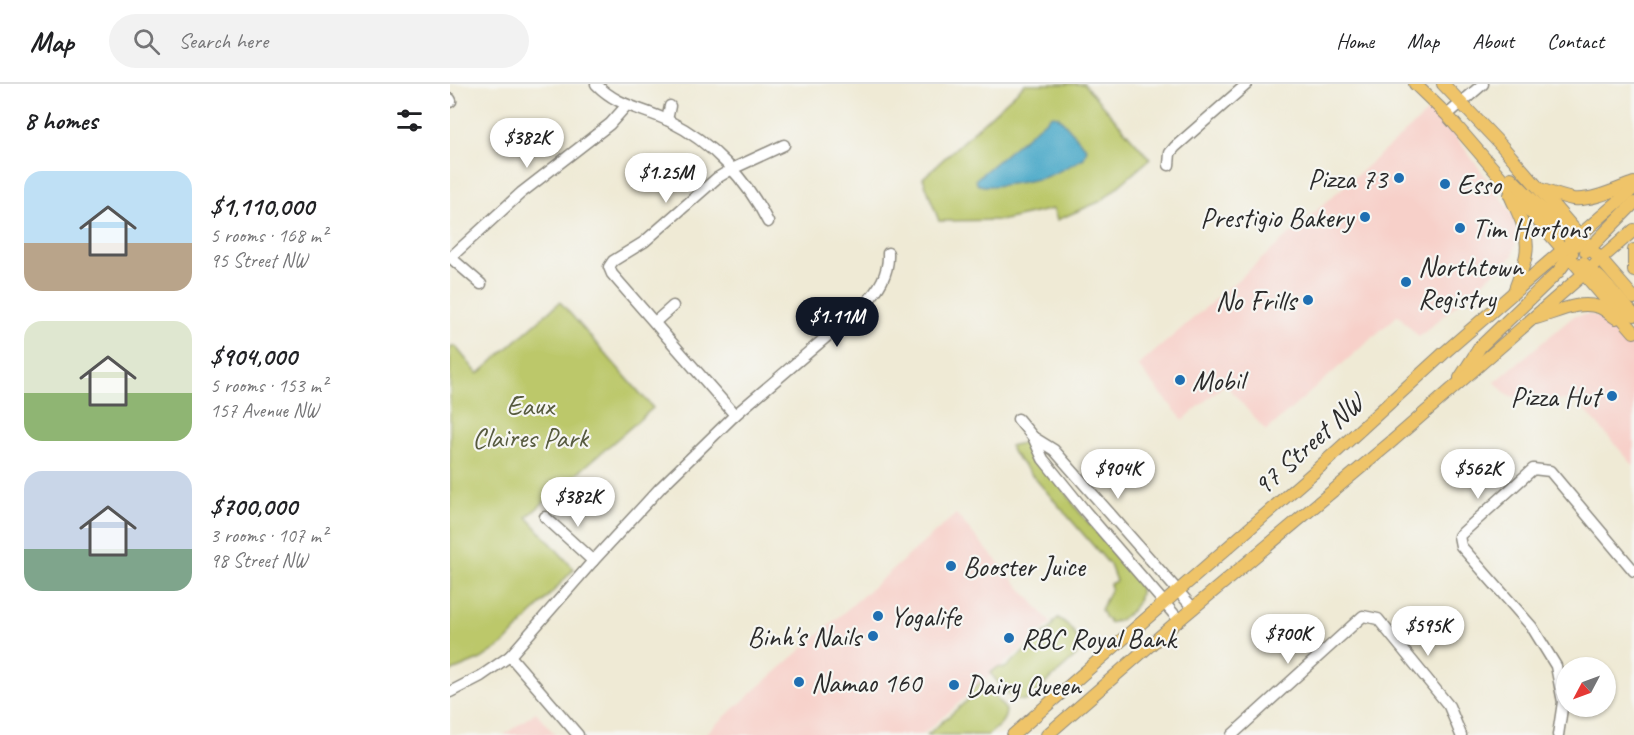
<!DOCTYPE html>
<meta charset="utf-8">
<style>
:root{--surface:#fff;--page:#f2f2f2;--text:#202124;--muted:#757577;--line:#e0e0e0;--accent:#111827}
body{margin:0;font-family:Caveat,sans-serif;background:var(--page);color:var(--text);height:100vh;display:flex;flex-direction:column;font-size:22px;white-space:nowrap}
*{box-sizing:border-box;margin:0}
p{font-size:20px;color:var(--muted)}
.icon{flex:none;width:33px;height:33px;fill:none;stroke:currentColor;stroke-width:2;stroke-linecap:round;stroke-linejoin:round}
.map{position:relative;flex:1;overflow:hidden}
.sheet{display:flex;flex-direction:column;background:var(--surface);width:450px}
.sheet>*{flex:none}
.needle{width:39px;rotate:229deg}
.buttons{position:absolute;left:1106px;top:573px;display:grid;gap:12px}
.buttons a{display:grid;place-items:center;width:60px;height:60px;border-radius:50%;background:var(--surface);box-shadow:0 2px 4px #0004;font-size:30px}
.price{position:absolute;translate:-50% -51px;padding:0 14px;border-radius:21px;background:#fff;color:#222;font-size:20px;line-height:39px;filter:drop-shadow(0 2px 3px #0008)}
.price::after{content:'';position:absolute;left:50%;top:36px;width:18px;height:14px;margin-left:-9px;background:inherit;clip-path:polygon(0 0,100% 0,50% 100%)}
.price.current{background:var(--accent);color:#fff}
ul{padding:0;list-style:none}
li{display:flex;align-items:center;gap:18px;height:150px;padding:0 24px}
li span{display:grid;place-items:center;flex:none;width:168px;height:120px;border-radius:18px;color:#555}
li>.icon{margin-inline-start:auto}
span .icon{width:72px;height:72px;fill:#fffc;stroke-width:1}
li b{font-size:26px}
h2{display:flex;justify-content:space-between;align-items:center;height:72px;padding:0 24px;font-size:26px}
header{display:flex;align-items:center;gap:36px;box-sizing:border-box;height:84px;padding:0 30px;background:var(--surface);border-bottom:2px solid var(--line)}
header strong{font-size:28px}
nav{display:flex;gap:33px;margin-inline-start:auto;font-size:21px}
.search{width:420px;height:54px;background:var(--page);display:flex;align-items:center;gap:15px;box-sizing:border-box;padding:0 21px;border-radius:33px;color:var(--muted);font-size:22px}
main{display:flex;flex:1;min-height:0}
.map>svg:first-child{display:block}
.built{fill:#f7d0c9}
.green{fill:#bcc86a;stroke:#747a4a;stroke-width:1.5}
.water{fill:#47a7c7;stroke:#396979;stroke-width:1.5}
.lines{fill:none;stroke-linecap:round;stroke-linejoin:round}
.minor-casing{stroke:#8d8a80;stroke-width:13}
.major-casing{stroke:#8d8a80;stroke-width:14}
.minor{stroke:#fff;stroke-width:10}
.major{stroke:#efc469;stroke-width:12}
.poi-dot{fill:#1f6fb2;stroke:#f6f6f2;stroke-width:2}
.labels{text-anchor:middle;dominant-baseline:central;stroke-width:4.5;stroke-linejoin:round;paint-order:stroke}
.poi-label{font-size:28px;fill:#2b2b2b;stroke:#f6f6f2;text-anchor:start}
.park-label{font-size:28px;fill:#565a3e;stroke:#f6f6f2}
.street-label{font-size:28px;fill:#2b2b2b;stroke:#f6f6f2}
</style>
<header>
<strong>Map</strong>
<div class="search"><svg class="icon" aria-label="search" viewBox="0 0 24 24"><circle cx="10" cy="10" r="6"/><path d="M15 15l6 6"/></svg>Search here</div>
<nav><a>Home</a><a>Map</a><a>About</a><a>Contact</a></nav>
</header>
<main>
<section class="sheet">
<h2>8 homes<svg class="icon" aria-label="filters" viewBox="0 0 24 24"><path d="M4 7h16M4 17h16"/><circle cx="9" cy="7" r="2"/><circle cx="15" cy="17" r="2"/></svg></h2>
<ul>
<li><span style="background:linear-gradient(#bfe0f5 60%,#b9a48a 0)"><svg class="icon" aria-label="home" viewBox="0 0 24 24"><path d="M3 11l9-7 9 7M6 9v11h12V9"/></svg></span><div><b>$1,110,000</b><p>5 rooms · 168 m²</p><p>95 Street NW</p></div></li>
<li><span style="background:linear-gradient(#dfe7d0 60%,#8fb573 0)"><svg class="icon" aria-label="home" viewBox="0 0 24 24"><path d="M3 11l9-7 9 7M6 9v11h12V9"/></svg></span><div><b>$904,000</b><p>5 rooms · 153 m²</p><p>157 Avenue NW</p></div></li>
<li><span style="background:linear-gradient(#c9d6e8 65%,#7fa58c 0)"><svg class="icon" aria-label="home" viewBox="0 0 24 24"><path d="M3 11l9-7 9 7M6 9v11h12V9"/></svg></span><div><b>$700,000</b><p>3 rooms · 107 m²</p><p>98 Street NW</p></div></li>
</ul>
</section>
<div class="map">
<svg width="1184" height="651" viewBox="0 0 1184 651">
<rect width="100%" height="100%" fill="#f6f6f2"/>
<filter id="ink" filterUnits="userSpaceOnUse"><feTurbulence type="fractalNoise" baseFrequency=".0167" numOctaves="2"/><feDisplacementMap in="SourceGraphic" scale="12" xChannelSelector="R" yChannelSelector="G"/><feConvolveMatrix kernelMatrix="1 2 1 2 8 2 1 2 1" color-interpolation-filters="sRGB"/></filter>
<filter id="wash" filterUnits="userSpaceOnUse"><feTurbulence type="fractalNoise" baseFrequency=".008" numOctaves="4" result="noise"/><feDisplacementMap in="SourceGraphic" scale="24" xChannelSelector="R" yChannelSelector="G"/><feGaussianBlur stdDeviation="1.35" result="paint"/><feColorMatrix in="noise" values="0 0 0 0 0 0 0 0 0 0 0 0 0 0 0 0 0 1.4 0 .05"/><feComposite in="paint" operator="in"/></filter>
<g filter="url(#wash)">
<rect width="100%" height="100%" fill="#efead5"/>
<g class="built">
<polygon points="984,23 1059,125 1068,147 1063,172 969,253 948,231 816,347 775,300 733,336 688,282 798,187"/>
<polygon points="1141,230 1157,236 1170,245 1184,261 1184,382 1127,317 1058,312 1045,298 1124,232"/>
<polygon points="506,430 601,539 472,651 254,651"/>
<polygon points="86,628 105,651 54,651"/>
</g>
<g class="green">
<polygon points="575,0 634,0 700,75 651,117 607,136 603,125 554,136 489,137 473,94"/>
<polygon points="110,218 203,324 77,433 124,485 55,559 31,575 0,588 0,264 5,262 28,290"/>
<path d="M575 358 617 410 627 425 689 498C695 517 677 536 659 539L658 535 655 534 651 526 661 504 660 500 666 497 660 481 563 369 560 362Z"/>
<path d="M608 534C619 540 627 551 630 562L626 572 577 616C561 620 549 599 540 589L548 583 555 584 601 544 604 538Z"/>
<path d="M532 597 556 626C556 638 546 644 538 651H477L520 614 522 610 521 607Z"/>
</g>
<path class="water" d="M602 31 608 32 637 65 634 74C621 81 606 90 592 94 578 97 538 106 527 100L526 95Z"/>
</g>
<g filter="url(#ink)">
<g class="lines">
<g class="minor-casing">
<g id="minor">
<path d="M146 0C168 23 193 24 219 37 262 58 297 96 318 138"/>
<polyline points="0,15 1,17 0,18"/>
<polyline points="997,31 1033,0"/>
<polyline points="217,36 220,22"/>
<polyline points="719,81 720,69 725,63 797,0"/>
<polyline points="0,173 31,200"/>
<polyline points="1,173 71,109 160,40 176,22"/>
<polyline points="205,238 223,222"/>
<polyline points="285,331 162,190 159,183 163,177 194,158 267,94 282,85 334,61"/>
<polyline points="568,335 583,353 593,375 635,427 729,536"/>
<polyline points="583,353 604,366 743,524"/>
<polyline points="95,433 143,477"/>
<polyline points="60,572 128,651"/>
<path d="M0 608 31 592 60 572 143 477 211 403 285 331 415 220C429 205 439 190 438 169"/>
<polyline points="782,651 913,532 928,535 999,622 1011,651"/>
<polyline points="1108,651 1113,618 1106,582 1082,543 1011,462 1009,452 1083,385 1100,387 1184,487"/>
</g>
</g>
<g class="major-casing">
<g id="major">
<polyline points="965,0 997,31 1184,248"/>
<polyline points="993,0 1051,61 1184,214"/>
<polyline points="1061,94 1127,161"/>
<path d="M1090 105C1101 109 1112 113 1123 115 1143 117 1166 105 1184 99"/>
<path d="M1060 111C1068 130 1080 149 1076 171 1074 183 1068 196 1064 208"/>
<polyline points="1184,166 1184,187"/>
<polyline points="1136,168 1184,119"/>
<polyline points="1133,179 1150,194 1184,231"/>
<path d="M1086 234C1106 229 1128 216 1149 223 1155 225 1161 231 1166 234"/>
<polyline points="1010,294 1030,263 1108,188 1122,169"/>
<polyline points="563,651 863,389 994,269 1184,104"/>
<polyline points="597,651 729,536 940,359 1184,146"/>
</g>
</g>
<use href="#minor" class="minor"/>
<use href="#major" class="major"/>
</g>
</g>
<g class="poi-dot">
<circle cx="949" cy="94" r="6"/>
<circle cx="995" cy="100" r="6"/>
<circle cx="915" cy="133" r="6"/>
<circle cx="1010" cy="144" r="6"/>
<circle cx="956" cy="198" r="6"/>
<circle cx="858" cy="216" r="6"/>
<circle cx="730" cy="296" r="6"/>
<circle cx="1162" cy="312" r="6"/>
<circle cx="501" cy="482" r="6"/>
<circle cx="428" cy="532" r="6"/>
<circle cx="423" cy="552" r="6"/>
<circle cx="559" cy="554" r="6"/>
<circle cx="349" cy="598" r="6"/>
<circle cx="504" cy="601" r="6"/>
</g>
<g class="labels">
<g class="poi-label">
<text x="937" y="94" text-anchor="end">Pizza 73</text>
<text x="1007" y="100">Esso</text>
<text x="903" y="133" text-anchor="end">Prestigio Bakery</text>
<text x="1022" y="144">Tim Hortons</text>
<text x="968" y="182">Northtown<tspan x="968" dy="32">Registry</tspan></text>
<text x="846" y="216" text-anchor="end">No Frills</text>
<text x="742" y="296">Mobil</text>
<text x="1150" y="312" text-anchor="end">Pizza Hut</text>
<text x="513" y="482">Booster Juice</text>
<text x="440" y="532">Yogalife</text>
<text x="411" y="552" text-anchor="end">Binh's Nails</text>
<text x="571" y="554">RBC Royal Bank</text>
<text x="361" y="598">Namao 160</text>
<text x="516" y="601">Dairy Queen</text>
</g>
<g class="park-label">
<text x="80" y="321">Eaux<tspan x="80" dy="32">Claires Park</tspan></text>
</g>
<g class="street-label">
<text transform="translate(858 360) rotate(-42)">97 Street NW</text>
</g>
</g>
</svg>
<div class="buttons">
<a><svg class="needle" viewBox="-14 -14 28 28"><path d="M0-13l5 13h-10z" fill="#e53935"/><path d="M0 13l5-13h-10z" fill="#757577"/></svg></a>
</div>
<b class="price" style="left:77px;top:85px">$382K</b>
<b class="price" style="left:216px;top:120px">$1.25M</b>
<b class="price current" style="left:387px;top:264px">$1.11M</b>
<b class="price" style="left:668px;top:416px">$904K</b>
<b class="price" style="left:1028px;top:416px">$562K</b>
<b class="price" style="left:128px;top:444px">$382K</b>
<b class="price" style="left:978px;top:573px">$595K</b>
<b class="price" style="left:838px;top:581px">$700K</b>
</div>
</main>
